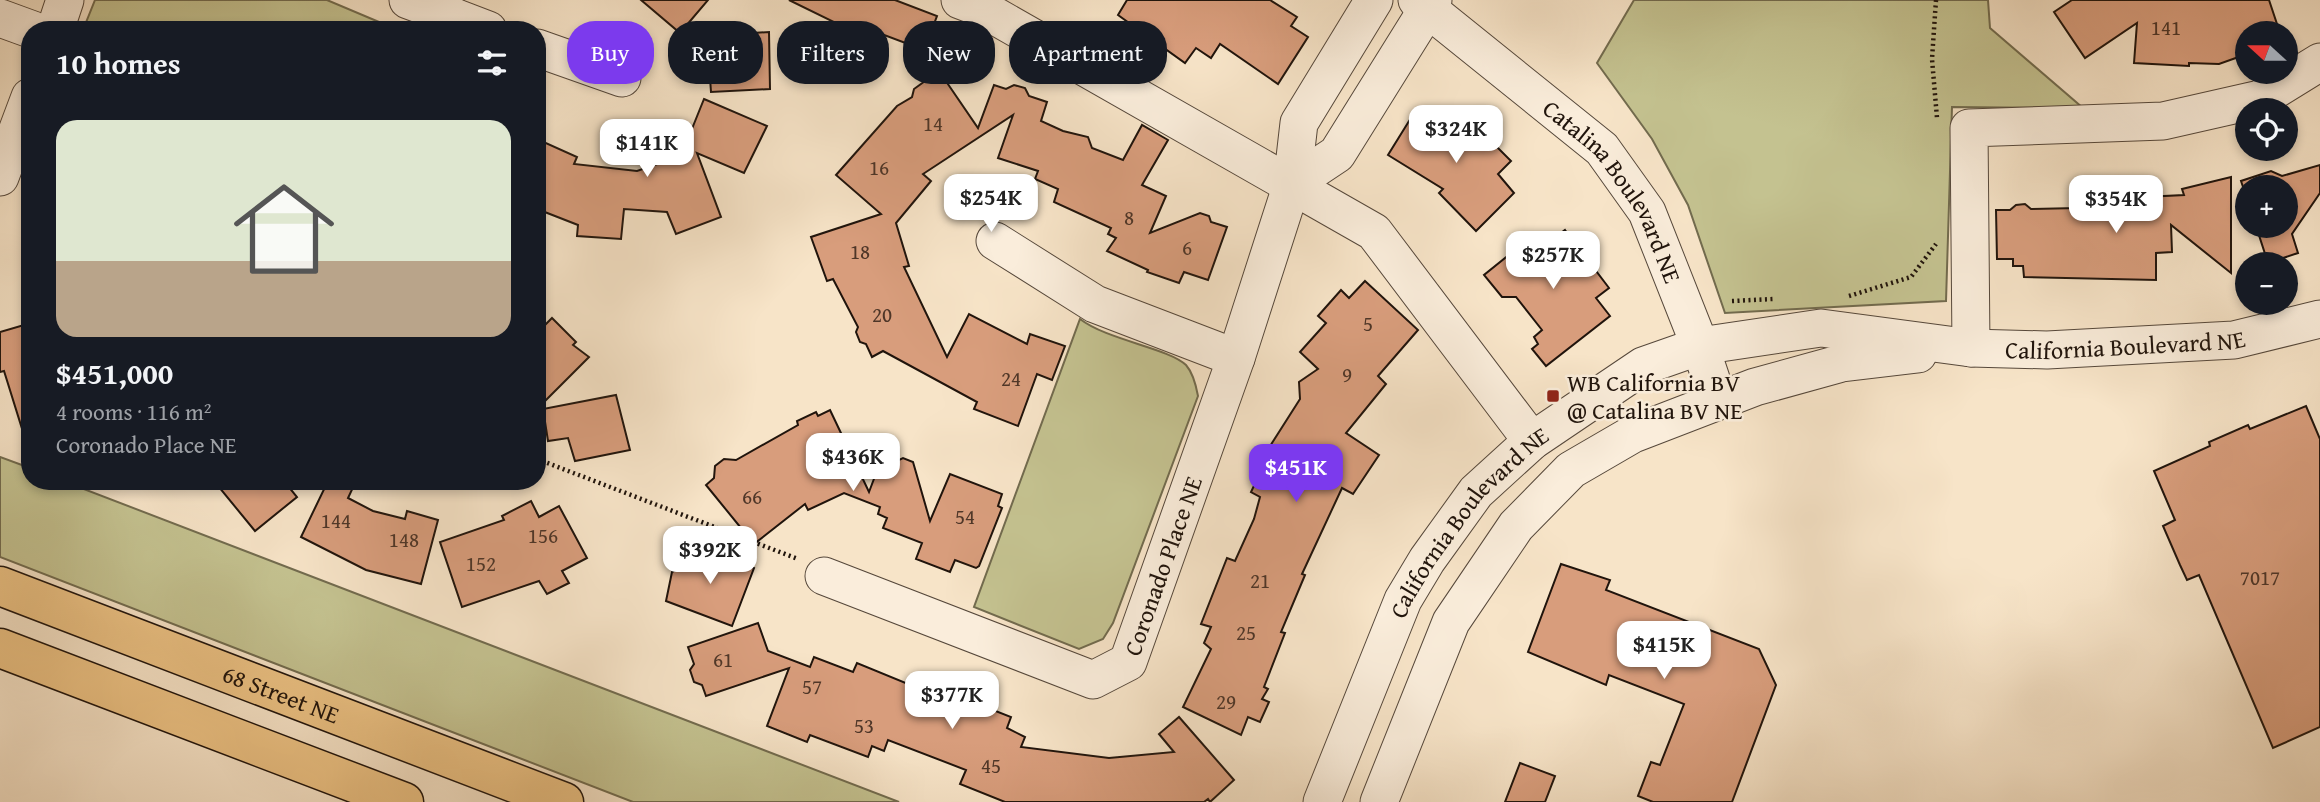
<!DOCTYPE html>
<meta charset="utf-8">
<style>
:root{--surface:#171b24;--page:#20242c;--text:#f1f3f6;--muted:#9ea1a6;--accent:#7c3aed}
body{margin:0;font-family:"Gentium Book Plus",serif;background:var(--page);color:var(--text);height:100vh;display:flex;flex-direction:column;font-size:26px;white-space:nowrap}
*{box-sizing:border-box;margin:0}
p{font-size:23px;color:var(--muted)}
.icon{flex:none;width:38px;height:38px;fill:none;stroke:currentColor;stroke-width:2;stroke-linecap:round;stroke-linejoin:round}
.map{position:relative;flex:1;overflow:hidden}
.drawer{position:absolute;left:21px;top:21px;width:525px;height:469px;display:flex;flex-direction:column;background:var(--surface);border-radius:28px;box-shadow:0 4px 10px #0003}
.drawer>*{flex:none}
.guide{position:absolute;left:567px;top:21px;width:665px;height:63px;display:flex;gap:14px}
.needle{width:46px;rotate:291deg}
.tools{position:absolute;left:2235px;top:21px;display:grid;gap:14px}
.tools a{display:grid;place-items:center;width:63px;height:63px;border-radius:50%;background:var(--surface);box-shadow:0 4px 10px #0003;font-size:35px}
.price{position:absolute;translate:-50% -60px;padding:0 16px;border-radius:14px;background:#fff;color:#222;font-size:23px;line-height:46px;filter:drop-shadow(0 2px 4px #0008)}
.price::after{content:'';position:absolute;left:50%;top:42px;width:21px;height:16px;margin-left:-10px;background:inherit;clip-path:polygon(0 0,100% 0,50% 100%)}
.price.on{background:var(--accent);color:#fff}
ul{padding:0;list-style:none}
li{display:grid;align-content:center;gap:14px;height:371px;padding:0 35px}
li span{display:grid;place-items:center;height:217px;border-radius:21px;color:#555}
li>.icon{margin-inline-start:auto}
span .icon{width:126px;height:126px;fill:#fffc;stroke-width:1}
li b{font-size:30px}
h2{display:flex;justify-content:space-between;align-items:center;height:84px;padding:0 35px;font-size:30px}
.pill{padding:0 24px;border-radius:28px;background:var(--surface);box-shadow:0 4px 10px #0003;font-size:24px;line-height:63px}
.pill.on{background:var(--accent);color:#fff}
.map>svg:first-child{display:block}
.green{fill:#c4c290;stroke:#726b4e;stroke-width:2}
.building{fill:#d89d7c;stroke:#20140c;stroke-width:2}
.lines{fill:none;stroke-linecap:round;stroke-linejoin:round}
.minor-casing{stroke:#56483b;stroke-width:39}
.major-casing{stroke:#20140c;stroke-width:41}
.path{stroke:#20140c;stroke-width:4.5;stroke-dasharray:2 3.5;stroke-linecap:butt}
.minor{stroke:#faeddb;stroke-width:37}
.major{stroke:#ecc284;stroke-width:38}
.poi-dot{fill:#8f2418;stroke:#faeddb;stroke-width:2.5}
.labels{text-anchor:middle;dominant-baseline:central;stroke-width:5;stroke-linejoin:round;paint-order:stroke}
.number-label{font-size:21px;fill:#4e3628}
.street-label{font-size:24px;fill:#20140c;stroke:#faeddb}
.poi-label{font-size:24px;fill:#20140c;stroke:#faeddb;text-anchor:start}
</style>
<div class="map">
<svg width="2320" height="802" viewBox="0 0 2320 802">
<rect width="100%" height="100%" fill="#f7e4c8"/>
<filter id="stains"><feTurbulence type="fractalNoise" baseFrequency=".00286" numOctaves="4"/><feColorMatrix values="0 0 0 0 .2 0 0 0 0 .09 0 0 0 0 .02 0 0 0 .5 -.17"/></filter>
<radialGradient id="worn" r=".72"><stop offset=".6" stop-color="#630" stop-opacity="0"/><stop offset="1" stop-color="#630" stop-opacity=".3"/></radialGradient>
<g class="green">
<polygon points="95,0 327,0 398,30 83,30"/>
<polygon points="1634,0 1988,0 1990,28 2083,108 1952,107 1946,301 1725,313 1688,205 1652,139 1597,63"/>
<path d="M1080 319C1107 340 1168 348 1186 365 1193 373 1196 385 1198 396L1113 623 1103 639 1079 649 974 607Z"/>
<polygon points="0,457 30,468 30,481 63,481 899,802 633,802 0,557"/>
</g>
<g class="building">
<polygon points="641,0 708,0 680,33"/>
<polygon points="789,0 895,0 937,16 924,50 855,24 852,31"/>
<polygon points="1127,0 1270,0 1297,17 1291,26 1308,37 1278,84 1220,44 1211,58 1196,48 1185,63 1118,15"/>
<polygon points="2072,0 2269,0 2280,33 2247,33 2247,54 2219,64 2189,63 2189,66 2134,63 2137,23 2085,58 2054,12"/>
<polygon points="769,32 770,89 711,92 707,36"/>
<polygon points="939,71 978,128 994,85 1006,89 1014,85 1025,88 1029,96 1047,102 1041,121 1063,131 1088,137 1092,148 1123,160 1142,125 1168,140 1142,185 1166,196 1150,233 1200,213 1209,216 1211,222 1227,227 1208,280 1184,272 1179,283 1147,272 1148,270 1107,251 1116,238 1108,234 1111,228 1054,202 1058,189 1035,179 1038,171 998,158 1013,115 923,174 931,181 896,223 909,266 904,267 947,357 969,314 1027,344 1030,334 1065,346 1052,380 1037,374 1018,426 974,409 977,402 883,351 872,357 866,344 860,342 856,332 858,327 833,279 827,281 811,237 881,214 836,175 897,106 912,97 914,89"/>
<polygon points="704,99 767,126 744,173 697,153 721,217 676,234 667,212 624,209 621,239 577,236 578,225 537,209 537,139 577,157 574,164 637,171 681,156"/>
<polygon points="1447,111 1485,135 1511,161 1498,174 1514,193 1476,231 1439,193 1443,189 1388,155 1414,113 1429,122 1433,116 1441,121"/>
<polygon points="2320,165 2320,193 2292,234 2298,253 2268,263 2256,226 2286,226 2286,187 2247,187 2247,199 2241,181 2271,171 2282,176"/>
<polygon points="2231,177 2231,273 2171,225 2172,252 2156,253 2156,280 2024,277 2023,266 2013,266 2013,259 1997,259 1996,210 2010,210 2016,205 2025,204 2031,209 2124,207 2124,198 2184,195 2182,189"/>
<polygon points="1565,230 1609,288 1596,298 1610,316 1546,366 1532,349 1538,344 1534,337 1542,330 1516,297 1502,297 1484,275 1536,233 1545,245"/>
<polygon points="1365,281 1418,330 1378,376 1386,384 1346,433 1379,455 1353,494 1342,488 1302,574 1305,575 1281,632 1285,633 1264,687 1268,689 1262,699 1269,702 1260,722 1248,717 1241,735 1183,707 1211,649 1204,643 1211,627 1201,624 1227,558 1235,561 1254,519 1260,497 1251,492 1268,456 1265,454 1300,399 1299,382 1318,369 1300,352 1326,323 1318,316 1341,290 1349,298"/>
<polygon points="552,318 576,342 573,345 589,357 537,409 537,333"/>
<polygon points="24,325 26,334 30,332 30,434 24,435 4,371 0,372 0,332"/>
<polygon points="616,395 630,450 575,461 568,438 548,441 543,409"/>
<polygon points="2306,406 2320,439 2320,727 2273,748 2199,575 2187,580 2180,565 2163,526 2175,520 2154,471 2210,446 2209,442 2248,425 2250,429"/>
<polygon points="830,410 869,492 883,455 897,461 903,458 913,462 930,521 950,474 1002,494 998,506 1002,508 979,566 976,568 955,560 950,572 916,559 922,543 883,528 887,518 878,514 880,507 844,493 808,510 805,504 754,544 706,485 714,478 715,466 724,459 736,460 798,425 797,421 816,412 818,416"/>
<polygon points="214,481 284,481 297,497 255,531"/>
<polygon points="328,481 356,481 348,498 373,511 405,519 407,511 438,520 421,584 366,570 301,537"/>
<polygon points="531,501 539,517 559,506 587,558 562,571 569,583 547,594 539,581 462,607 440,542 504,520 502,516"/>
<polygon points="688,551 708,559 710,554 720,557 721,554 754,568 732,626 666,601 672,572 678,569"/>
<polygon points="1561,564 1610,580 1606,590 1759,649 1776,685 1732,802 1653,802 1638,796 1651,762 1660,765 1684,704 1609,675 1606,685 1528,652"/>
<polygon points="758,623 768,651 810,667 814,657 853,672 857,663 942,698 945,691 1011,717 1007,728 1025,737 1021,747 1109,758 1174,752 1159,734 1179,717 1234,780 1210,802 1208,799 1204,802 1005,802 960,784 966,770 888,740 884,751 872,746 868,757 810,735 807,742 767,726 789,668 706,696 702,685 694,682 690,670 694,664 688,647"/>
<polygon points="1520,763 1555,776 1545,802 1505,802"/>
</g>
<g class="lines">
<g class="minor-casing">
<g id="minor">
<polyline points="408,0 454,17 449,30"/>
<polyline points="960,0 981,8 1374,232 1532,441"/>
<path id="s1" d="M1417 0 1602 149 1647 212 1700 346 1718 400"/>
<polyline points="454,17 488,30"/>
<polyline points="0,18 33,30"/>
<polyline points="55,30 65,0"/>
<polyline points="537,48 622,78"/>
<polyline points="0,177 30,97"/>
<polyline points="1292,184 1337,154 1433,0"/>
<polyline points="995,241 1095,304 1236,358"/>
<polyline points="1971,348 1969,128 2163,121 2260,99 2320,62"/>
<path id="s2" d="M824 576 1093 680 1128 662 1236 358 1292 184 1299 123 1374 0"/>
<path id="s3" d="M1322 802 1403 600 1427 560 1476 492 1532 441 1643 366 1700 346 1821 328 1971 348 2047 350 2234 340 2320 319"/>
<polyline points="1379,802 1451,622 1516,526 1571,470 1633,434 1755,387 1842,363 1918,354"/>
</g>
</g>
<g class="major-casing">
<g id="major">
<path id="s4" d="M0 586 564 802"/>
<polyline points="0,648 404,802"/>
</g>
</g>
<g class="path">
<polyline points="1936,0 1932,59 1937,118"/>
<polyline points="1849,296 1911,277 1936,244"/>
<polyline points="1732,301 1773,299"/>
<polyline points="537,459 798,559"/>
</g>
<use href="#minor" class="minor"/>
<use href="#major" class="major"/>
</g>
<rect class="poi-dot" x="1546" y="389" width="14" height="14" rx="3.5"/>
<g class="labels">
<g class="number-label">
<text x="2166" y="27">141</text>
<text x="933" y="123">14</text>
<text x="879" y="167">16</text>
<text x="1129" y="217">8</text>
<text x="1187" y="247">6</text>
<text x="860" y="251">18</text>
<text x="882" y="314">20</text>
<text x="1368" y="323">5</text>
<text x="1347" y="374">9</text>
<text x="1011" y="378">24</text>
<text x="752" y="496">66</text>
<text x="965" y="516">54</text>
<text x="336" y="520">144</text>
<text x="543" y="535">156</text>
<text x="404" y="539">148</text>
<text x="481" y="563">152</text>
<text x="2260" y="577">7017</text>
<text x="1260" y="580">21</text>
<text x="1246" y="632">25</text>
<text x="723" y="659">61</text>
<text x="812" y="686">57</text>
<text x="1226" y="701">29</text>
<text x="864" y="725">53</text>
<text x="991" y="765">45</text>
</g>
<g class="street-label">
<text stroke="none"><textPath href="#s1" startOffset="278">Catalina Boulevard NE</textPath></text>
<text stroke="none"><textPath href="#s3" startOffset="1046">California Boulevard NE</textPath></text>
<text stroke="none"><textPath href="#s3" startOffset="320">California Boulevard NE</textPath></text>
<text stroke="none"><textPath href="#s2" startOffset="430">Coronado Place NE</textPath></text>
<text stroke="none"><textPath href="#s4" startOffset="301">68 Street NE</textPath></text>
</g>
<g class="poi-label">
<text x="1567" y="382">WB California BV<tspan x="1567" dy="28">@ Catalina BV NE</tspan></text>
</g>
</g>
<rect width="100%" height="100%" filter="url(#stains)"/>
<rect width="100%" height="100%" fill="url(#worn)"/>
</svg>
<div class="tools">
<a><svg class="needle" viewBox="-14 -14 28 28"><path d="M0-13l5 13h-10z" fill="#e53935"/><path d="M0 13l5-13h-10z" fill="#9ea1a6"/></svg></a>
<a><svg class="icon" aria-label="locate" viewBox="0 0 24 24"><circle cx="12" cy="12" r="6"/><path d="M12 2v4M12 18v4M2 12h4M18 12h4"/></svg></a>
<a>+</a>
<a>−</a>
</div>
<b class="price" style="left:1456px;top:165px">$324K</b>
<b class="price" style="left:647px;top:179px">$141K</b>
<b class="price" style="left:991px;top:234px">$254K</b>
<b class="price" style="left:2116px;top:235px">$354K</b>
<b class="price" style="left:1553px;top:291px">$257K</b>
<b class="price" style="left:853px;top:493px">$436K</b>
<b class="price on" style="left:1296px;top:504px">$451K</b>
<b class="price" style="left:710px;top:586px">$392K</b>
<b class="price" style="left:1664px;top:681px">$415K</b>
<b class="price" style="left:952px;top:731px">$377K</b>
<div class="guide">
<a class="pill on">Buy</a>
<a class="pill">Rent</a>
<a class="pill">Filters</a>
<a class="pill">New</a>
<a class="pill">Apartment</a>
</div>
<section class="drawer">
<h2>10 homes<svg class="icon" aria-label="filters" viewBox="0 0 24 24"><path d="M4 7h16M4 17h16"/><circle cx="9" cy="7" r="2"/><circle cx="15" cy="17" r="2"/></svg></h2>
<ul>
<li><span style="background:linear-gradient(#dfe7d0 65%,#b9a48a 0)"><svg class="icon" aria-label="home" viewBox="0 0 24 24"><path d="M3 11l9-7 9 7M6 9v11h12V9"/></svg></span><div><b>$451,000</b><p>4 rooms · 116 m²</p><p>Coronado Place NE</p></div></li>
</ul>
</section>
</div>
